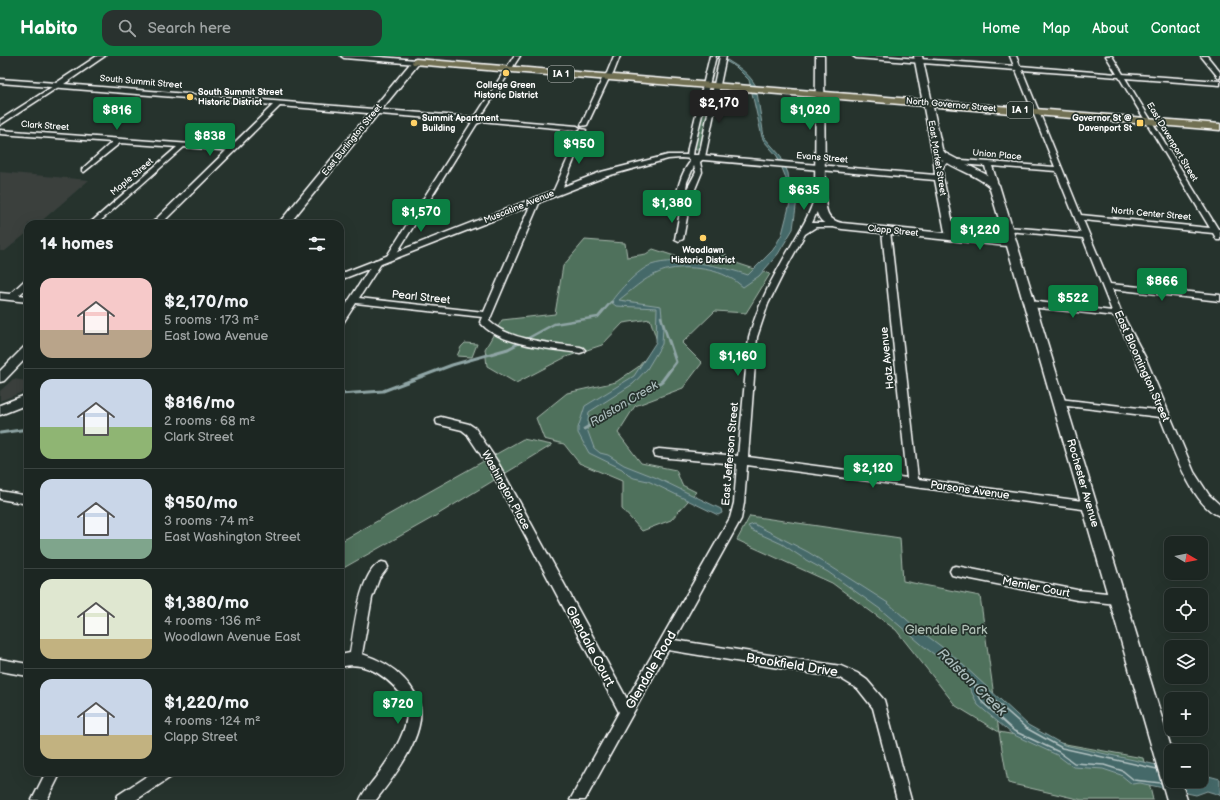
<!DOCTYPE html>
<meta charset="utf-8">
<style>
:root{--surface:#1c2622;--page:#29322f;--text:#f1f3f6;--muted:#a0a5a5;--line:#3a4340;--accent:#0b8043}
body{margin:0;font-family:"Balsamiq Sans",sans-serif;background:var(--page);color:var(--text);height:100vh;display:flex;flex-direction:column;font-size:15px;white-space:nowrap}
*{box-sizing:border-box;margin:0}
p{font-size:13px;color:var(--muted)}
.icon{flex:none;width:22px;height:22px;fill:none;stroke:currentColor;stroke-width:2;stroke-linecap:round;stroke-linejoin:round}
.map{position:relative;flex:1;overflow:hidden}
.panel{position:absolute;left:24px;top:164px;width:320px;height:556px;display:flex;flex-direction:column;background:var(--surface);border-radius:12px;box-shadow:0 4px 16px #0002,0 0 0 1px var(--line)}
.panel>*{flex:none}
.needle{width:26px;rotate:100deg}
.buttons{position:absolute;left:1164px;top:480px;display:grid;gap:8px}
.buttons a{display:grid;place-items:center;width:44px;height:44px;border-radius:8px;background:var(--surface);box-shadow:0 4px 16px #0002,0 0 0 1px var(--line);font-size:20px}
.price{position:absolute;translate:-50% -34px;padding:0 9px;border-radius:4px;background:var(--accent);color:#fff;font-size:13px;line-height:26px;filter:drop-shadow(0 1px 2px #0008)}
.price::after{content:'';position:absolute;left:50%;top:24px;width:12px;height:9px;margin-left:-6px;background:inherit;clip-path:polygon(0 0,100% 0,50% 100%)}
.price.active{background:#222;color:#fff}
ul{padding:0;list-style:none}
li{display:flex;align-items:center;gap:12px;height:100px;padding:0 16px}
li+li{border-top:1px solid var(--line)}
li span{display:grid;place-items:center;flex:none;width:112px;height:80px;border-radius:12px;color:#555}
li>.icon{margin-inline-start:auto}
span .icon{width:48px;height:48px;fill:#fffc;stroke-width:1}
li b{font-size:17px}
h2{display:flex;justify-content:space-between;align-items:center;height:48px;padding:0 16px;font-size:17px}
header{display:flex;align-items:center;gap:24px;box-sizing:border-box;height:56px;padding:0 20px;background:var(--accent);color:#fff}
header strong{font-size:19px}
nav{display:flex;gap:22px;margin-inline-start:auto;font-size:14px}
.search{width:280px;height:36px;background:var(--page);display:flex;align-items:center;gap:10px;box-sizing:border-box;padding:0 14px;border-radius:12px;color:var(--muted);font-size:15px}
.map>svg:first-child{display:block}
.built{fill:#3a403e}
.green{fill:#4f715b;stroke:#a7b8ad}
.water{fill:#446969;stroke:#8fa5a5}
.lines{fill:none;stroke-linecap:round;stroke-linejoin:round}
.shore{stroke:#b4c3c3;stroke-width:1.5}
.stream-far1{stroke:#8fa5a5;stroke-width:2.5}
.stream{stroke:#8fa5a5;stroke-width:3}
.minor-casing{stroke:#fff;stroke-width:3}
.tertiary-casing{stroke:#fff;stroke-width:3}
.secondary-casing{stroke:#fff;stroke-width:3}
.primary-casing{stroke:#fff;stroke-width:3}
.minor{fill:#26332d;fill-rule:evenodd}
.tertiary{fill:#26332d;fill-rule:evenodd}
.secondary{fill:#26332d;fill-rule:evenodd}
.primary{fill:#716f52;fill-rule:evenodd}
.poi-dot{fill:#ffd166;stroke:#26332d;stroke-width:1.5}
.labels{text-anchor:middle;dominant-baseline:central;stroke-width:3.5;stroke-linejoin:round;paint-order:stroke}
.far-street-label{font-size:9px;fill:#fff;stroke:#26332d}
.far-poi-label{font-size:9px;font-weight:bold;fill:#fff;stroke:#26332d}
.shield{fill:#26332d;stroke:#bec2c0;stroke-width:1}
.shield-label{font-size:10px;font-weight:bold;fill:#fff}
.street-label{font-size:11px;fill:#fff;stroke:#26332d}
.water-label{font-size:12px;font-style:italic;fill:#abbcbc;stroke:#26332d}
.near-park-label{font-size:13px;fill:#b0bfb5;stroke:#26332d}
.near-street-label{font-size:13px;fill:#fff;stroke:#26332d}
.near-water-label{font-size:14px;font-style:italic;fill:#abbcbc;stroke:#26332d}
</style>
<header>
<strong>Habito</strong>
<div class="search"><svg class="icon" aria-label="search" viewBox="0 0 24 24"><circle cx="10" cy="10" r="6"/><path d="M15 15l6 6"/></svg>Search here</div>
<nav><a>Home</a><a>Map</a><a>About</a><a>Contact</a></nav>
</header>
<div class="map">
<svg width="1220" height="744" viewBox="0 0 1220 744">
<rect width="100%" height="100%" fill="#26332d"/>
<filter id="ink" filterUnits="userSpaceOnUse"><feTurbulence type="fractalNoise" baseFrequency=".025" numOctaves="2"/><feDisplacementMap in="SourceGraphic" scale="8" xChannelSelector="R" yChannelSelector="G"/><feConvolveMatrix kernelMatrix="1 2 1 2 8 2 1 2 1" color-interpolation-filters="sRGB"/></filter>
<g filter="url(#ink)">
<g class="built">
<polygon points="0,116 89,124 38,168 28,168 28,176 5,195 0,195"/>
<polygon points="13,323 28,325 28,334 0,345 0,335"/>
</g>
<g class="green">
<polygon points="707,34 714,34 701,93 696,93 694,92"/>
<polygon points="585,184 625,187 627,201 646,198 653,193 687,204 708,206 726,198 727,204 770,218 746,257 715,255 682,287 702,307 683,332 635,350 618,377 641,407 676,414 682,429 696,436 671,464 642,475 622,453 622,425 579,407 564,388 544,383 536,362 567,337 616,326 638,311 658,288 650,263 623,267 602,289 566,301 516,327 487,310 485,293 502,264 555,258 563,210"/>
<polygon points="465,287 477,288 472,301 457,300 461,291"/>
<polygon points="523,383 552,389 432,462 340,514 340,486"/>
<polygon points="750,460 900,482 903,525 980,540 999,676 1143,702 1153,744 1082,744 1008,727 999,676 956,650 896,574 832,527 737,484"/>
</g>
<g class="water">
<path d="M717 0H721C735 10 746 13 756 30L764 81 780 99 788 117 790 132 797 143 793 173 778 198 759 220 743 231C739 228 735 224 730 222 713 211 676 208 658 217 643 223 632 234 619 244L661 250 663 271 662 288 647 313 633 328 589 356 587 373 594 392 600 397 608 399 624 409 657 422 721 453 722 457 718 459 648 425 634 422 628 419 622 413 589 397 578 377V372L585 350 634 320 656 286 657 252 616 250 611 246C618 235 639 213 651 209 678 200 721 210 748 219L773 194 782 178 791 143V140L786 132V122L777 100 764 85 762 81 749 24 736 11Z"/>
<polygon points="754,468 808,496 888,547 914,570 950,597 1028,669 1064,689 1171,712 1171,725 1201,725 1201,718 1220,723 1220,739 1207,735 1196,739 1140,727 1132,728 1121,719 1103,713 1073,711 1057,699 1012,678 978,649 970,633 956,614 927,593 880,553 828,516 806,504 782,488 751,474 748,470"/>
</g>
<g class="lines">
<polyline class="shore" points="1157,713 1062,692 1026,672 977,629 974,629 982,646 1014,675 1059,696 1074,707 1104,709 1123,715 1134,724 1161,727"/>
<g class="stream-far1">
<polyline points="661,261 669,286"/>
<polyline points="521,286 554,268 598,261 611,246 613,246"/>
</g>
<g class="stream">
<polyline points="340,338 383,335 452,309 508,293 523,285"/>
<polyline points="584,373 632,346 662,325 676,306 669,285"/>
<polyline points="0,377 28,373"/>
</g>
<g class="minor-casing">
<g id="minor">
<polygon points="514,0 520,0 480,62 476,62 475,61"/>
<polygon points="614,0 620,0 613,18 609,22 587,69 582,70 581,69 603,21 607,17"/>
<path d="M710 0H716L694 92 693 100 695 103 699 100 720 0H726L705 101 700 106 702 116 695 133 694 148 688 156 683 183 679 185 675 183 680 156 675 150C677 134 680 119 690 106L687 100 688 92ZM694 110 696 116 687 133 686 148 684 151 683 150 687 126Z"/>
<path d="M853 0H879L1014 10 1010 0H1016L1020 10 1117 18 1106 0H1112L1123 18 1220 25V29L1125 22 1218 173H1220V184H1217L1213 177 1083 164 1110 228 1220 239V245L1112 233 1122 258 1145 301 1194 416 1209 439 1220 449V460C1192 451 1171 387 1160 361L1059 349 1054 346 1059 343 1157 354 1135 301 1115 260 1030 251 1026 248 1030 245 1112 255 1083 182 1007 175 1003 173 1007 171 1081 177 1056 115 992 110 998 129 994 131 990 129 985 110 948 107 944 109 941 115 936 114 940 105 948 103 1055 111 1016 14 856 2ZM1022 14 1119 21 1210 172 1081 159Z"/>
<polygon points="1201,0 1207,0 1220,16 1220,22 1218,21"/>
<polygon points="58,27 61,29 60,30 0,69 0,64"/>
<polygon points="482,62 577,70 580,72 577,74 480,65 480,63"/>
<polygon points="475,64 478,66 395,200 394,202 388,202 387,200 472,66"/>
<polygon points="581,73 586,74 561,136 560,138 554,138 553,136"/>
<polygon points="0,74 232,91 235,93 232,95 184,91 97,168 89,168 177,91 120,87 84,116 82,115 82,113 112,86 0,78"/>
<path d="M817 138H820L824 140 812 167H833L837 169 833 171H816L805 178 784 216 768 248 757 281 748 401 907 422 882 175 886 173 890 175 918 423 1090 446 1094 447 1095 450 1094 453 1090 454 747 409 744 447 741 463 674 584 841 610 857 617 867 624 884 644 911 744H897L873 652 858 633 840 622 668 594 585 744H570L619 656 489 411 467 378 462 374 437 368 436 365 437 362 441 361 469 368 475 372 497 405 627 643 730 462 734 447 737 408 659 401 655 400 654 397 655 394 659 393 738 400 749 281C760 240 782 206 803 169 809 159 812 148 817 138Z"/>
<path d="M533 143H539L540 145 489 265C510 285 552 287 580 291L583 292 585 294 583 296 580 297C553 293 497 289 480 266L482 261 356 247 343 267 340 268V258L375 204H378L382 206 359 242 484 256Z"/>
<polygon points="28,223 28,231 19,239 28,240 28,246 0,243 0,237 10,238 25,224"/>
<polygon points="0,435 28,440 28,448 0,443"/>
<path d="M382 506 386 507 388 511 379 523 372 542 362 598C378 603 392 610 404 623 411 630 418 641 420 652 424 682 394 721 376 744H360C363 736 370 729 376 721 389 703 414 670 405 646 402 637 393 629 386 623 372 612 357 606 340 611V599L350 597C354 576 359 514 382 506Z"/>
<polygon points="956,510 1077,534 1117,538 1121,539 1123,543 1121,547 1117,548 1077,544 956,520 952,519 950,515 952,511"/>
<polygon points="0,603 28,608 28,620 0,615"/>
<polygon points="46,716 61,716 47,744 32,744"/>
<polygon points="153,716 173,716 171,721 136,744 116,744 118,739"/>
</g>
</g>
<g class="tertiary-casing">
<g id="tertiary">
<polygon points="97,0 105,0 64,28 471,61 478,59 486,64 476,68 467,65 280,50 161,168 151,168 273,49 0,27 0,23 56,27"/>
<polygon points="341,0 368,0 416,4 419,6 416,8 344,2"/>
<polygon points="934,92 940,92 941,94 943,122 956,181 951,184 946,181 935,124 681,102 668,103 607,120 340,224 340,218 601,116 668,99 702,99 935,119 933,94"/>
<polygon points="28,290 28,300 4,325 0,326 0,315 24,291"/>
</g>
</g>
<g class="secondary-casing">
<g id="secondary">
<path d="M816 0H824L825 143C826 156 828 164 842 167L1005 183 989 130C973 116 945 111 932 94L914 0H922L942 93 945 97 989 120 999 129 1172 695 1171 725H1181L1187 744H1167L1007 190 842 173C822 169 816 164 815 143Z"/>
<polygon points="413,4 416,4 420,6 289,168 278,168"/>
<polygon points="28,338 28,348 0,359 0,349"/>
</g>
</g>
<g class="primary-casing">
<polygon id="primary" points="416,3 1220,68 1220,74 413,8 412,6 413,4"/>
</g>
<use href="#minor" class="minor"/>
<use href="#tertiary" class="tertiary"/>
<use href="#secondary" class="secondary"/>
<use href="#primary" class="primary"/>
</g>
</g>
<g class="poi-dot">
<circle cx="506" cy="17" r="4"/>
<circle cx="190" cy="41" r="4"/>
<circle cx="414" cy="67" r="4"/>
<rect x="1136" y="63" width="8" height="8" rx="2"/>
<circle cx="703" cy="182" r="4"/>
</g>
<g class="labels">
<g class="far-street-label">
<text transform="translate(141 26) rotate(5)">South Summit Street</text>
<text transform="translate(951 49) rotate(5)">North Governor Street</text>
<text transform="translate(45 70) rotate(4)">Clark Street</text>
<text transform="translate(352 84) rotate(-51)">East Burlington Street</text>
<text transform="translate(1172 86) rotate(59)">East Davenport Street</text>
<text transform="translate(997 99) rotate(5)">Union Place</text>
<text transform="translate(822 102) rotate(5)">Evans Street</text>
<text transform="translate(937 102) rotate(81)">East Market Street</text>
<text transform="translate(132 121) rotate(-40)">Maple Street</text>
<text transform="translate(519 151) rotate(-22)">Muscatine Avenue</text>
<text transform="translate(1151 158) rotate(5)">North Center Street</text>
<text transform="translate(893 175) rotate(6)">Clapp Street</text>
</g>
<g class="far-poi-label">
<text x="506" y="29">College Green<tspan x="506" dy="10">Historic District</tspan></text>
<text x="198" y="36" text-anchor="start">South Summit Street<tspan x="198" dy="10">Historic District</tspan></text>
<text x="422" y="62" text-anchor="start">Summit Apartment<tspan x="422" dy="10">Building</tspan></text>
<text x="1132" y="62" text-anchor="end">Governor St @<tspan x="1132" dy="10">Davenport St</tspan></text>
<text x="703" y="194">Woodlawn<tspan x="703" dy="10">Historic District</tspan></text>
</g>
<g class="shield">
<rect x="548" y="10" width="26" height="16" rx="3"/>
<rect x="1007" y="46" width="26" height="16" rx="3"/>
</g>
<g class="shield-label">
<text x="561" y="18">IA 1</text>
<text x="1020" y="54">IA 1</text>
</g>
<g class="street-label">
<text transform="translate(421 241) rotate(6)">Pearl Street</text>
<text transform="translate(887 302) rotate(-96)">Hotz Avenue</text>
<text transform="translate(1142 310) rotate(66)">East Bloomington Street</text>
<text transform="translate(730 398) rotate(-85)">East Jefferson Street</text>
<text transform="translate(1083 427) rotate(74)">Rochester Avenue</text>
<text transform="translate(506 434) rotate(61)">Washington Place</text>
<text transform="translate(970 434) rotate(8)">Parsons Avenue</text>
<text transform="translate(1036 531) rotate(11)">Memler Court</text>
</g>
<g class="water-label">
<text transform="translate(624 348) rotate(-31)">Ralston Creek</text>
</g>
<g class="near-park-label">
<text x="946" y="574">Glendale Park</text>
</g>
<g class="near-street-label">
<text transform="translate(590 590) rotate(62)">Glendale Court</text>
<text transform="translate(792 609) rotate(9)">Brookfield Drive</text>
<text transform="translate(651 614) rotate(-60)">Glendale Road</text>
</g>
<g class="near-water-label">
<text transform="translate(972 626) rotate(44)">Ralston Creek</text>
</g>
</g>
</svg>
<div class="buttons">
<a><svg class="needle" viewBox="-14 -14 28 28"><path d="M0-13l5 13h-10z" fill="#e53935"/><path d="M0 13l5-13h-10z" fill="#a0a5a5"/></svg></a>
<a><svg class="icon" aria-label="locate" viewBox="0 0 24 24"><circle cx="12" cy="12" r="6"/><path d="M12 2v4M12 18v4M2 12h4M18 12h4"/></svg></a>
<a><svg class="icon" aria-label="layers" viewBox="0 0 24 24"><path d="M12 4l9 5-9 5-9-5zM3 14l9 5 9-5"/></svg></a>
<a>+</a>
<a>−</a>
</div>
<b class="price active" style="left:719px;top:68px">$2,170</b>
<b class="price" style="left:117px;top:75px">$816</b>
<b class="price" style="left:810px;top:75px">$1,020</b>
<b class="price" style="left:210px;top:101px">$838</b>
<b class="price" style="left:579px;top:109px">$950</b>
<b class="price" style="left:804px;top:155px">$635</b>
<b class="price" style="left:672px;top:168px">$1,380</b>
<b class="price" style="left:421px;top:177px">$1,570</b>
<b class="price" style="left:980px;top:195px">$1,220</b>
<b class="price" style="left:1162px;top:246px">$866</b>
<b class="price" style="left:1073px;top:263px">$522</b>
<b class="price" style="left:738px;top:321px">$1,160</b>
<b class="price" style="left:873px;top:433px">$2,120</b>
<b class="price" style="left:398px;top:669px">$720</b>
<section class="panel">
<h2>14 homes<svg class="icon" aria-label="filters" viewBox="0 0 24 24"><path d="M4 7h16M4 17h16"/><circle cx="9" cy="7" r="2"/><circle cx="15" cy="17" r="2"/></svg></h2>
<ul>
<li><span style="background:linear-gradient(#f6c9c9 65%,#b9a48a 0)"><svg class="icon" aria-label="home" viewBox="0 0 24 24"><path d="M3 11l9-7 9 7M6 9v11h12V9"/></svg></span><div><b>$2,170/mo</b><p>5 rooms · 173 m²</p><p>East Iowa Avenue</p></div></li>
<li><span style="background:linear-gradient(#c9d6e8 60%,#8fb573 0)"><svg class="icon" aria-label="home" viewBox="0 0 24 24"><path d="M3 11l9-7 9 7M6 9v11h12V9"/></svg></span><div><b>$816/mo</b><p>2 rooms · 68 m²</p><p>Clark Street</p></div></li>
<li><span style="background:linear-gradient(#c9d6e8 75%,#7fa58c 0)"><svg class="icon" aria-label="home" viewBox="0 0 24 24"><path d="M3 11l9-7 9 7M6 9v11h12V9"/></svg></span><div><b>$950/mo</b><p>3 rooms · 74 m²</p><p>East Washington Street</p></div></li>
<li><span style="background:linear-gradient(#dfe7d0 75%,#c2b280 0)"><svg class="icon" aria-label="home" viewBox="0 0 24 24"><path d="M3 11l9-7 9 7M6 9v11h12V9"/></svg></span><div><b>$1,380/mo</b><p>4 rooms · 136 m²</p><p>Woodlawn Avenue East</p></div></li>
<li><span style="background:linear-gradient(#c9d6e8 70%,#c2b280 0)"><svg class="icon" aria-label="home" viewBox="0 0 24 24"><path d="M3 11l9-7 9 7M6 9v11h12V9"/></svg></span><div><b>$1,220/mo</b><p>4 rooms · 124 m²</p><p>Clapp Street</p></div></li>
</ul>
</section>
</div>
